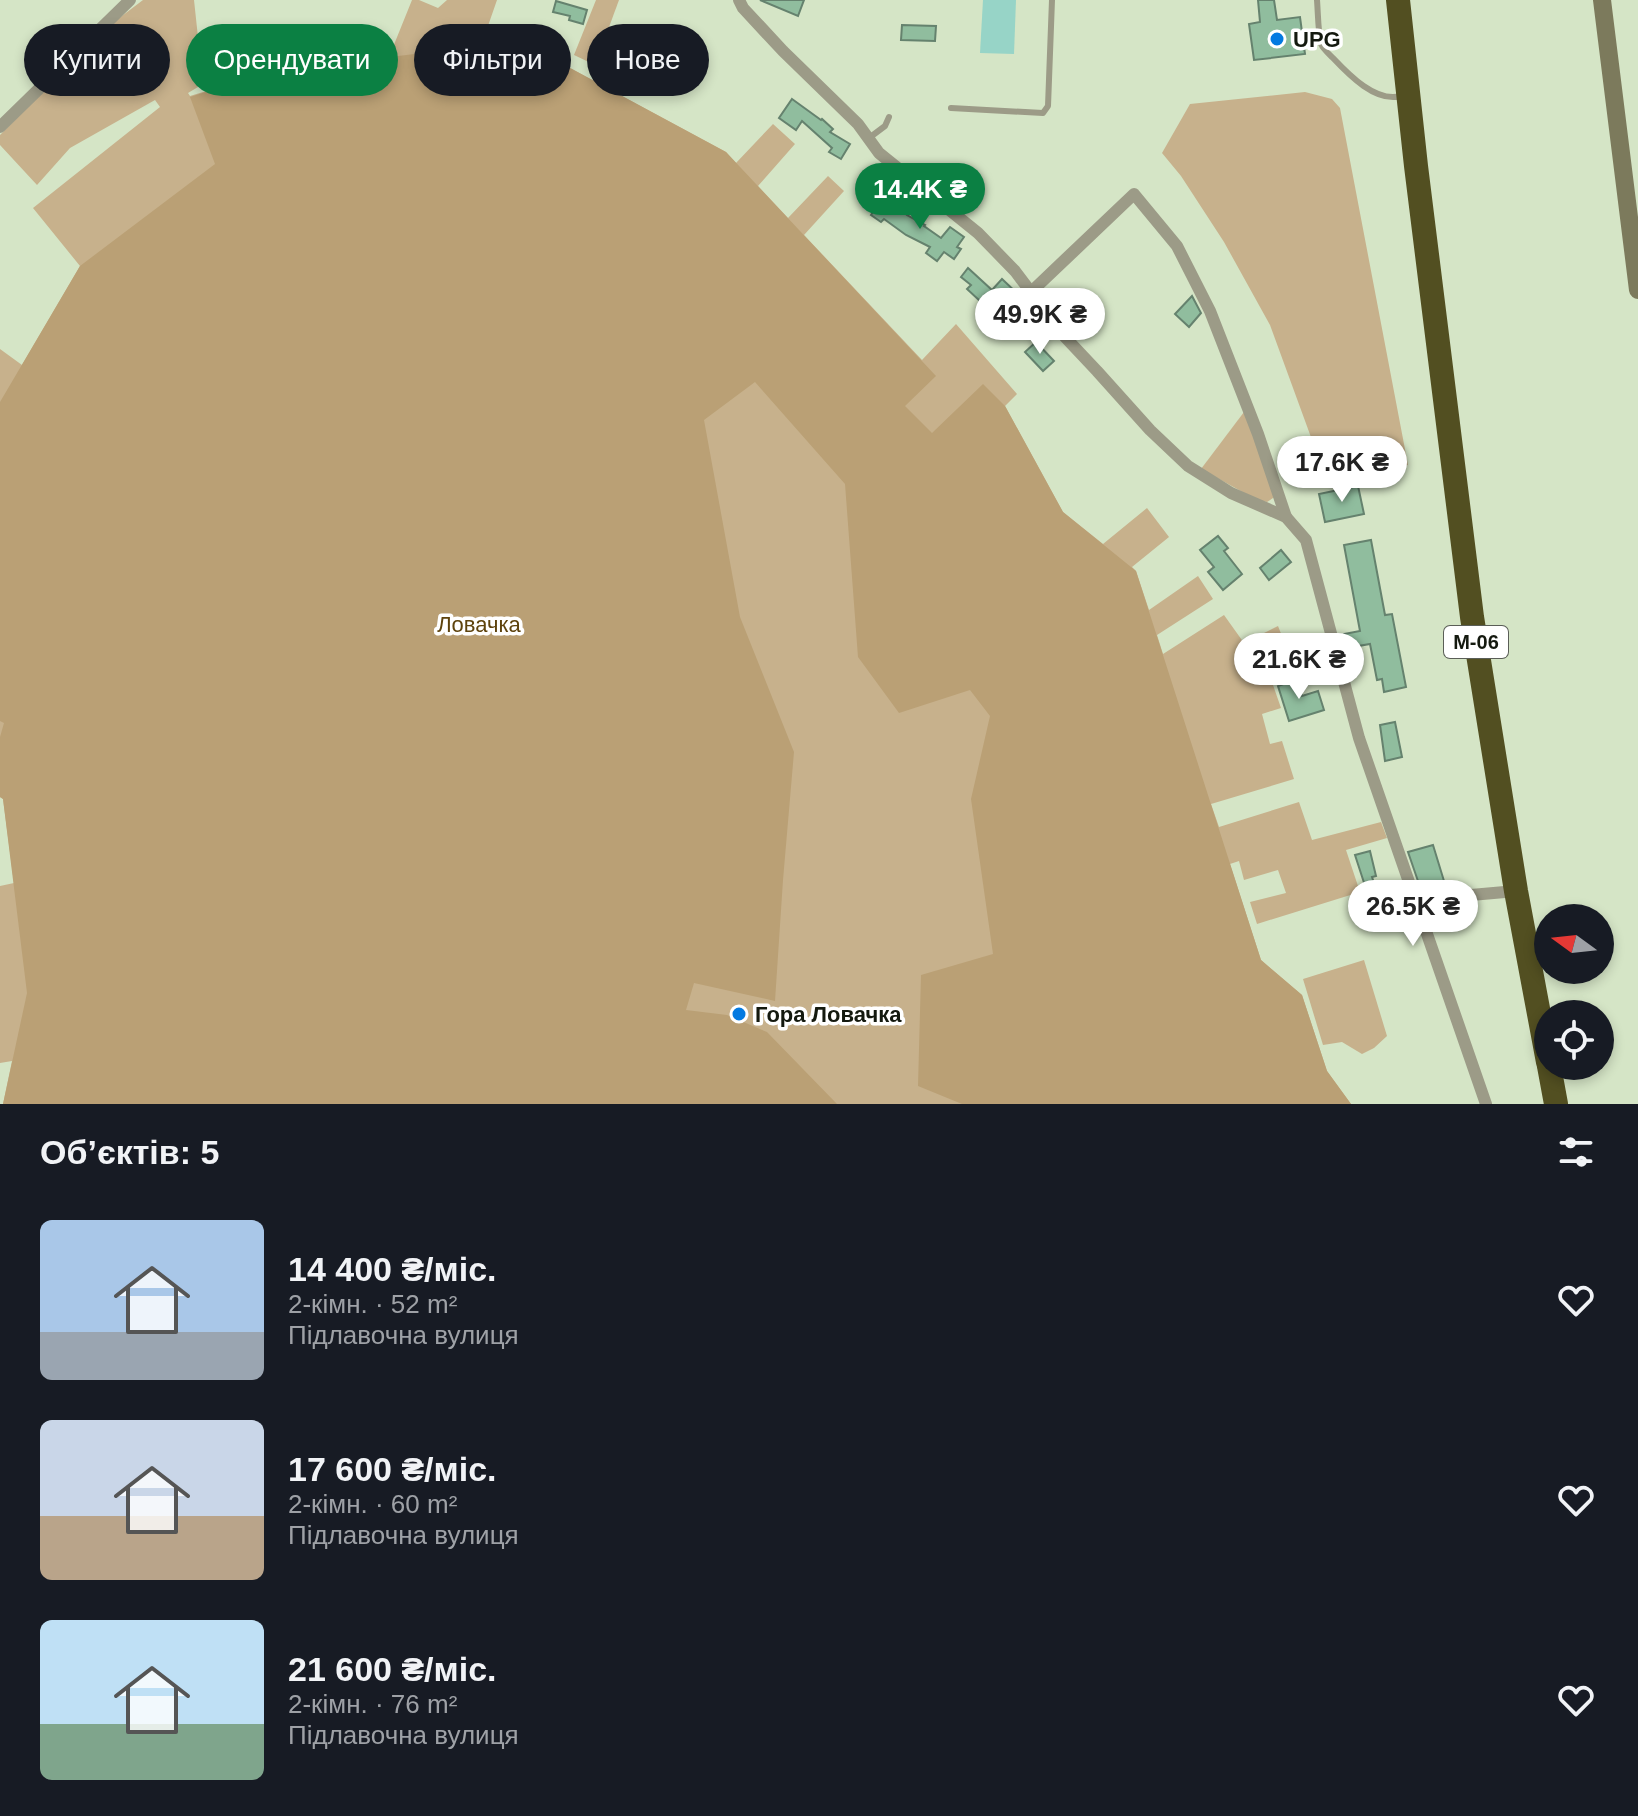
<!DOCTYPE html>
<html lang="uk">
<meta charset="utf-8">
<style>
:root{--surface:#171b24;--page:#20242c;--text:#f1f3f6;--muted:#9ea1a6;--accent:#0b8043}
body{margin:0;font-family:Arial,sans-serif;background:var(--page);color:var(--text);height:100vh;display:flex;flex-direction:column;font-size:30px;white-space:nowrap}
*{box-sizing:border-box;margin:0}
p{font-size:26px;color:var(--muted)}
.icon{flex:none;width:44px;height:44px;fill:none;stroke:currentColor;stroke-width:2;stroke-linecap:round;stroke-linejoin:round}
.map{position:relative;height:1104px;overflow:hidden}
.drawer{display:flex;flex-direction:column;background:var(--surface);flex:1}
.drawer>*{flex:none}
.banner{position:absolute;left:24px;top:24px;width:800px;height:72px;display:flex;gap:16px}
.needle{width:52px;rotate:285deg}
.controls{position:absolute;left:1534px;top:904px;display:grid;gap:16px}
.controls a{display:grid;place-items:center;width:80px;height:80px;border-radius:50%;background:var(--surface);box-shadow:0 4px 12px #0003;font-size:40px}
.price{position:absolute;translate:-50% -68px;padding:0 18px;border-radius:28px;background:#fff;color:#222;font-size:26px;line-height:52px;filter:drop-shadow(0 2px 4px #0008)}
.price::after{content:'';position:absolute;left:50%;top:48px;width:24px;height:18px;margin-left:-12px;background:inherit;clip-path:polygon(0 0,100% 0,50% 100%)}
.price.on{background:var(--accent);color:#fff}
ul{padding:0;list-style:none}
li{display:flex;align-items:center;gap:24px;height:200px;padding:0 40px}
li span{display:grid;place-items:center;flex:none;width:224px;height:160px;border-radius:12px;color:#555}
li>.icon{margin-inline-start:auto}
span .icon{width:96px;height:96px;fill:#fffc;stroke-width:1}
li b{font-size:34px}
h2{display:flex;justify-content:space-between;align-items:center;height:96px;padding:0 40px;font-size:34px}
.chip{padding:0 28px;border-radius:36px;background:var(--surface);box-shadow:0 4px 12px #0003;font-size:28px;line-height:72px}
.chip.on{background:var(--accent);color:#fff}
.map>svg:first-child{display:block}
.green{fill:#c7b18c}
.forest{fill:#baa075}
.water{fill:#97d4c7}
.building{fill:#90bd9e;stroke:#65826e;stroke-width:2}
.lines{fill:none;stroke-linecap:round;stroke-linejoin:round}
.lane{stroke:#9c9b87;stroke-width:6}
.street{stroke:#9c9b87;stroke-width:12}
.secondary{stroke:#7c7a5c;stroke-width:18}
.highway{stroke:#524f21;stroke-width:24}
.poi-dot{fill:#037ae1;stroke:#fff;stroke-width:3}
.labels{text-anchor:middle;dominant-baseline:central;stroke-width:7;stroke-linejoin:round;paint-order:stroke}
.shield{fill:#fff;stroke:#5a5e57;stroke-width:2}
.shield-label{font-size:20px;font-weight:bold;fill:#14190f}
.poi-label{font-size:22px;font-weight:bold;fill:#14190f;stroke:#fff;text-anchor:start}
.park-label{font-size:22px;fill:#5e430d;stroke:#fff}
</style>
<div class="map">
<svg width="1638" height="1104" viewBox="0 0 1638 1104">
<rect width="100%" height="100%" fill="#d5e5c6"/>
<g class="green">
<polygon points="143,0 194,0 203,84 188,93 190,96 268,72 389,57 412,0 419,0 438,8 447,0 497,0 481,46 520,41 726,152 736,163 773,124 795,144 758,186 788,218 828,176 844,191 804,235 922,360 956,324 1017,394 1005,406 1063,512 1103,544 1147,508 1169,537 1132,567 1136,571 1149,610 1198,576 1213,599 1157,635 1163,654 1224,615 1244,643 1278,626 1298,676 1273,685 1281,708 1262,714 1270,744 1282,741 1294,779 1211,804 1219,827 1299,802 1312,840 1381,822 1387,838 1346,850 1360,892 1257,924 1250,902 1286,893 1278,870 1244,880 1239,861 1230,864 1261,960 1302,995 1327,1071 1351,1104 3,1104 12,1061 0,1063 0,886 14,883 3,799 0,797 0,349 22,365 80,266 33,208 160,107 155,100 70,148 37,185 0,145 0,135 110,25"/>
<polygon points="596,0 619,0 595,65 574,55"/>
<polygon points="1305,92 1332,99 1340,108 1408,465 1327,481 1270,325 1224,242 1181,176 1162,153 1190,104"/>
<polygon points="1244,412 1274,491 1273,498 1267,502 1257,500 1201,469"/>
<polygon points="1364,960 1387,1036 1374,1048 1362,1054 1342,1042 1323,1045 1303,979"/>
</g>
<polygon class="forest" points="520,41 726,152 936,376 905,406 932,433 983,384 1005,406 1063,512 1136,571 1261,960 1302,995 1327,1071 1351,1104 962,1104 918,1086 921,975 993,954 971,799 990,716 970,690 899,713 858,657 845,484 755,382 704,420 740,617 794,752 783,880 775,1001 694,983 686,1010 727,1015 767,1032 837,1104 3,1104 27,993 3,799 0,797 0,737 4,723 0,721 0,402 80,266 215,164 190,97 268,72"/>
<polygon class="water" points="983,0 1016,0 1014,54 980,53"/>
<g class="building">
<polygon points="760,0 804,0 798,16"/>
<polygon points="1258,0 1274,0 1277,20 1300,17 1305,54 1254,60 1249,24 1260,22"/>
<polygon points="556,1 587,10 583,24 569,20 570,16 553,12"/>
<polygon points="902,25 936,26 935,41 901,40"/>
<polygon points="81,60 98,78 88,87 72,70"/>
<polygon points="792,99 821,120 822,119 833,129 830,132 850,144 841,159 829,152 832,148 802,121 796,130 779,118"/>
<polygon points="882,199 896,209 898,206 908,213 907,215 925,225 924,226 941,238 950,227 964,237 957,247 961,249 954,259 944,252 937,261 926,253 930,247 906,235 884,219 881,222 871,215"/>
<polygon points="968,268 992,290 1002,279 1018,294 1003,310 985,295 980,301 967,289 971,285 961,277"/>
<polygon points="1192,296 1201,313 1189,327 1175,314"/>
<polygon points="1036,342 1054,361 1043,371 1025,352"/>
<polygon points="1358,486 1364,514 1325,522 1319,494"/>
<polygon points="1218,536 1228,548 1224,551 1242,574 1223,590 1208,572 1214,567 1200,550"/>
<polygon points="1371,540 1385,615 1392,614 1406,687 1384,692 1382,679 1377,680 1370,644 1347,648 1344,634 1360,631 1344,545"/>
<polygon points="1281,550 1291,562 1269,580 1260,568"/>
<polygon points="1297,679 1302,696 1318,691 1324,710 1289,721 1278,686"/>
<polygon points="1395,722 1402,757 1385,761 1380,725"/>
<polygon points="1433,845 1444,881 1429,886 1419,884 1408,852"/>
<polygon points="1370,851 1376,876 1372,877 1383,910 1357,917 1353,904 1367,900 1366,896 1368,895 1355,855"/>
</g>
<g class="lines">
<g class="lane">
<path d="M1317 0C1318 12 1318 32 1321 44 1323 49 1329 54 1333 58 1349 75 1376 103 1401 96"/>
<polyline points="951,108 1043,113 1048,106 1052,0"/>
<polyline points="869,138 885,126 889,117"/>
</g>
<g class="street">
<polyline points="739,0 743,8 783,51 858,124 879,153 978,233 1015,271 1065,337 1097,371 1150,430 1188,466 1231,493 1286,517 1306,540 1359,738 1486,1104"/>
<polyline points="0,127 130,0"/>
<polyline points="1031,292 1134,194 1177,246 1210,311 1258,434 1286,517"/>
<polyline points="1415,900 1516,891"/>
</g>
<polyline class="secondary" points="1602,0 1638,290"/>
<g class="highway">
<polyline points="1398,0 1416,166 1472,617 1516,891 1548,1062"/>
<polyline points="1549,1066 1556,1104"/>
</g>
</g>
<g class="poi-dot">
<circle cx="1277" cy="39" r="8"/>
<circle cx="739" cy="1014" r="8"/>
</g>
<g class="labels">
<rect class="shield" x="1444" y="626" width="64" height="32" rx="6"/>
<g class="shield-label">
<text x="1476" y="642">М-06</text>
</g>
<g class="poi-label">
<text x="1293" y="39">UPG</text>
<text x="755" y="1014">Гора Ловачка</text>
</g>
<g class="park-label">
<text x="479" y="624">Ловачка</text>
</g>
</g>
</svg>
<div class="controls">
<a><svg class="needle" viewBox="-14 -14 28 28"><path d="M0-13l5 13h-10z" fill="#e53935"/><path d="M0 13l5-13h-10z" fill="#9ea1a6"/></svg></a>
<a><svg class="icon" aria-label="locate" viewBox="0 0 24 24"><circle cx="12" cy="12" r="6"/><path d="M12 2v4M12 18v4M2 12h4M18 12h4"/></svg></a>
</div>
<b class="price on" style="left:920px;top:231px">14.4K ₴</b>
<b class="price" style="left:1040px;top:356px">49.9K ₴</b>
<b class="price" style="left:1342px;top:504px">17.6K ₴</b>
<b class="price" style="left:1299px;top:701px">21.6K ₴</b>
<b class="price" style="left:1413px;top:948px">26.5K ₴</b>
<div class="banner">
<a class="chip">Купити</a>
<a class="chip on">Орендувати</a>
<a class="chip">Фільтри</a>
<a class="chip">Нове</a>
</div>
</div>
<section class="drawer">
<h2>Об’єктів: 5<svg class="icon" aria-label="filters" viewBox="0 0 24 24"><path d="M4 7h16M4 17h16"/><circle cx="9" cy="7" r="2"/><circle cx="15" cy="17" r="2"/></svg></h2>
<ul>
<li><span style="background:linear-gradient(#a9c7e8 70%,#9aa5b1 0)"><svg class="icon" aria-label="home" viewBox="0 0 24 24"><path d="M3 11l9-7 9 7M6 9v11h12V9"/></svg></span><div><b>14 400 ₴/міс.</b><p>2-кімн. · 52 m²</p><p>Підлавочна вулиця</p></div><svg class="icon" aria-label="heart" viewBox="0 0 24 24"><path d="M12 20l-8-8c-3-5 5-10 8-4 3-6 11-1 8 4z"/></svg></li>
<li><span style="background:linear-gradient(#c9d6e8 60%,#b9a48a 0)"><svg class="icon" aria-label="home" viewBox="0 0 24 24"><path d="M3 11l9-7 9 7M6 9v11h12V9"/></svg></span><div><b>17 600 ₴/міс.</b><p>2-кімн. · 60 m²</p><p>Підлавочна вулиця</p></div><svg class="icon" aria-label="heart" viewBox="0 0 24 24"><path d="M12 20l-8-8c-3-5 5-10 8-4 3-6 11-1 8 4z"/></svg></li>
<li><span style="background:linear-gradient(#bfe0f5 65%,#7fa58c 0)"><svg class="icon" aria-label="home" viewBox="0 0 24 24"><path d="M3 11l9-7 9 7M6 9v11h12V9"/></svg></span><div><b>21 600 ₴/міс.</b><p>2-кімн. · 76 m²</p><p>Підлавочна вулиця</p></div><svg class="icon" aria-label="heart" viewBox="0 0 24 24"><path d="M12 20l-8-8c-3-5 5-10 8-4 3-6 11-1 8 4z"/></svg></li>
</ul>
</section>
